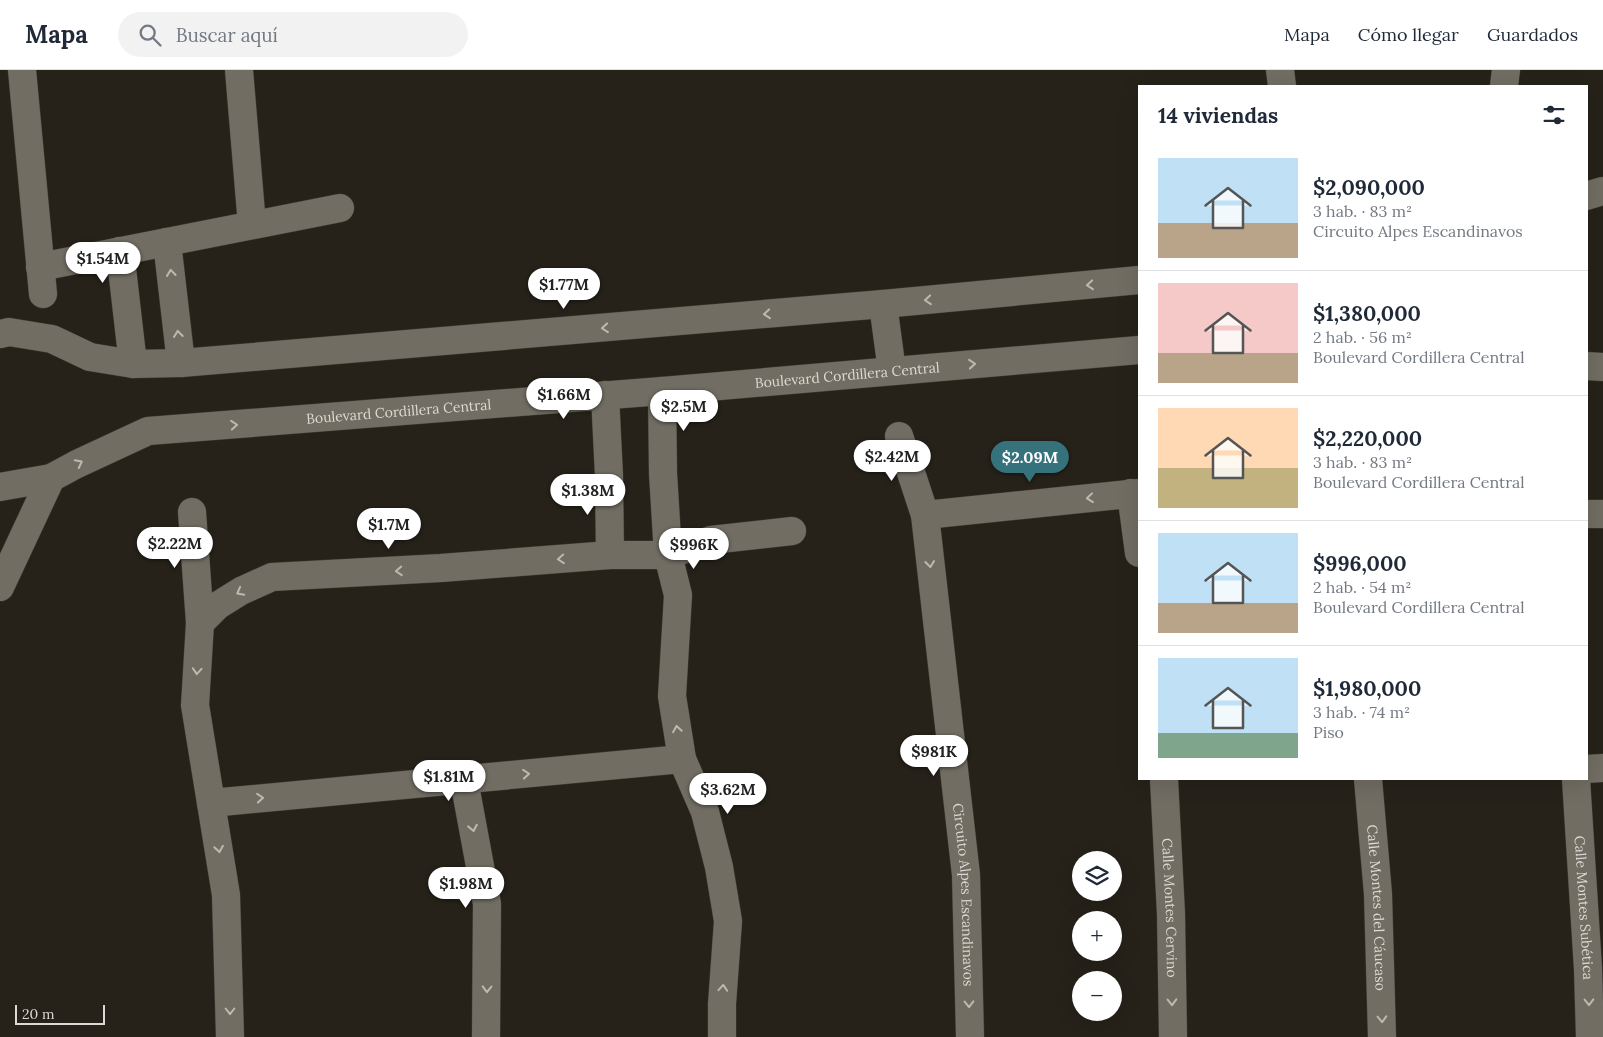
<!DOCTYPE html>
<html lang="es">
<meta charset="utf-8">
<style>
:root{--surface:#fff;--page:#f2f2f3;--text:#1f2937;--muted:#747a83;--line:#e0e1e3;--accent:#36727c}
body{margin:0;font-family:Lora,serif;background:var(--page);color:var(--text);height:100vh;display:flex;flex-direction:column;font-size:19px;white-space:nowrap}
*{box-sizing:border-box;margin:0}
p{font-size:16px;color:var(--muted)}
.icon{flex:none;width:28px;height:28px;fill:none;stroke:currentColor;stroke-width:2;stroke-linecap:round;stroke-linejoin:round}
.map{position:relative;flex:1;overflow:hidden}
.side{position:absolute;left:1138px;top:15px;width:450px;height:695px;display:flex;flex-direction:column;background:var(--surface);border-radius:0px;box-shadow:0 5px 20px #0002}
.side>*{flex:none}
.controls{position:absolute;left:1072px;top:781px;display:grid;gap:10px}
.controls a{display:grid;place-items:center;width:50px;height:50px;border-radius:50%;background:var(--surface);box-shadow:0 5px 20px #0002;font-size:25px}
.scale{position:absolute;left:15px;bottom:12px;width:90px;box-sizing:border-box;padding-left:5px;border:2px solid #dbd9d3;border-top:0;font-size:14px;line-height:18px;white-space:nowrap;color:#dbd9d3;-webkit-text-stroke:4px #26221a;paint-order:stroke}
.price{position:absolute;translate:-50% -42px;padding:0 11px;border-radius:18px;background:#fff;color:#222;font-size:16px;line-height:32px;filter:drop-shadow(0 1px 2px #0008)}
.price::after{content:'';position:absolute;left:50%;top:30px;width:15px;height:11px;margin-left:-8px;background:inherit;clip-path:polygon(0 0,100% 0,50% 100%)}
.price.current{background:var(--accent);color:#fff}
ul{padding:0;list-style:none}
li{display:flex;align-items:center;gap:15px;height:125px;padding:0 20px}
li+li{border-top:1px solid var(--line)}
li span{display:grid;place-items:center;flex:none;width:140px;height:100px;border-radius:0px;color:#555}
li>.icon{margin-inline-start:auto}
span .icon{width:60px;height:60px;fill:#fffc;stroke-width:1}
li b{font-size:21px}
h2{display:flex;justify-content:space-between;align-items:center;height:60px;padding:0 20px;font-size:21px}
header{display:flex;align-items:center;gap:30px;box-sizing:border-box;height:70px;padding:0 25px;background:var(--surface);border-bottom:1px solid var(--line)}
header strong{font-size:24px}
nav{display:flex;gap:28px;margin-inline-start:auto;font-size:18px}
.search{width:350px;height:45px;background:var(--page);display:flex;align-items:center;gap:12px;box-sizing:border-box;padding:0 18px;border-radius:28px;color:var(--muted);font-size:19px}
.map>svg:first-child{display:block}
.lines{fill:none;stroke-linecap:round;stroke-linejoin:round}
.street-casing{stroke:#403c36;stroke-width:29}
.street{stroke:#716d63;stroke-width:28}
.oneway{stroke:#bbb9b1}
.labels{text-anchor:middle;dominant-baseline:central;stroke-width:5;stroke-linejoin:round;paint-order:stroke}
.street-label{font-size:14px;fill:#dbd9d3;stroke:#26221a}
</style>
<header>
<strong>Mapa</strong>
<div class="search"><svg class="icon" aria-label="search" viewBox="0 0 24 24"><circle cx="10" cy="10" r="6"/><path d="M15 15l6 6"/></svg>Buscar aquí</div>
<nav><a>Mapa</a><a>Cómo llegar</a><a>Guardados</a></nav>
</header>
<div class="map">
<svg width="1603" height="967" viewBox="0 0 1603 967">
<rect width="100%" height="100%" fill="#26221a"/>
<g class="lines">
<g class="street-casing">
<g id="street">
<polyline points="22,0 43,224"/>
<polyline points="239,0 252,155"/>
<polyline points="1280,0 1282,16"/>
<polyline points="1504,16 1506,0"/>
<polyline points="1586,126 1603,121"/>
<polyline points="167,172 181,293"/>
<polyline points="120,181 133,294"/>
<polyline points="40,197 340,138"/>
<polyline points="883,234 892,301"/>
<polyline points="0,264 9,262 52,269 90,287 133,294 181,293 883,234 1139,210"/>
<polyline points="1586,296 1603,297"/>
<polyline points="662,321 663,403 668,485 678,525 672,626 682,689 705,742 719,797 728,851 722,934 722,967"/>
<polyline points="605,325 609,406 610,485"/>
<path id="s1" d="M899 366 925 445 966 805 970 967"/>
<path id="s2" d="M0 417 51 408 77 394 148 361 662 321 1139 280"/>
<polyline points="1131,423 1139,483"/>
<polyline points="192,442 200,553 195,635 226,825 230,967"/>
<polyline points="1586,444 1603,444"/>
<polyline points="925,445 1139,423"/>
<polyline points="0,517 51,408"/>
<polyline points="200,553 217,536 241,521 272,507 441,498 610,485 668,485 711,470 792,461"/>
<polyline points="1586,699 1603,698"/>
<path id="s3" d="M1164 709 1171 844 1173 967"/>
<path id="s4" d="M1368 709 1378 824 1382 967"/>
<path id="s5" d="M1576 709 1588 899 1590 967"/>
<polyline points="464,710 487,834 486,967"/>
<polyline points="211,733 682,689"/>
</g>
</g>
<use href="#street" class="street"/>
</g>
<defs><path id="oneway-chevron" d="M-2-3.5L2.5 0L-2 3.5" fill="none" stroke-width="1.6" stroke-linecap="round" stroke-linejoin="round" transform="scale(1.25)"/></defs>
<g class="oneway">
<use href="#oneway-chevron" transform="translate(171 203) rotate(-96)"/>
<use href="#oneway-chevron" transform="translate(1090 215) rotate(175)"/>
<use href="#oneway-chevron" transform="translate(928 230) rotate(175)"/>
<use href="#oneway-chevron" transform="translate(767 244) rotate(175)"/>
<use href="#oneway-chevron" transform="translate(605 258) rotate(175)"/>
<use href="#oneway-chevron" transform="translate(178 264) rotate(-97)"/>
<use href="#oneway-chevron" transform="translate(972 294) rotate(-5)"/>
<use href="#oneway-chevron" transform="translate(234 355) rotate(-5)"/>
<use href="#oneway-chevron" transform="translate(79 393) rotate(-27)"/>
<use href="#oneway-chevron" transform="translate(1090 428) rotate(174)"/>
<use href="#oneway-chevron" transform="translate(561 489) rotate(176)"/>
<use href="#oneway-chevron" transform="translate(930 494) rotate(83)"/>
<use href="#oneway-chevron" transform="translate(399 501) rotate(176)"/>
<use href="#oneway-chevron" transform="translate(240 522) rotate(152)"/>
<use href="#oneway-chevron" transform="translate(197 601) rotate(94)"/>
<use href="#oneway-chevron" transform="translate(677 659) rotate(-99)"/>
<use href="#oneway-chevron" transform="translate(526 704) rotate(-5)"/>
<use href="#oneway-chevron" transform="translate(260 728) rotate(-5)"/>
<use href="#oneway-chevron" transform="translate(473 758) rotate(79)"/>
<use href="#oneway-chevron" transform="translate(219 779) rotate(81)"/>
<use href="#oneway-chevron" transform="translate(723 918) rotate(-86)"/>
<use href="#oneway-chevron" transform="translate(487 919) rotate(91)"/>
<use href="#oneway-chevron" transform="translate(1172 932) rotate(89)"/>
<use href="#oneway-chevron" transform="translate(1589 932) rotate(89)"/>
<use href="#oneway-chevron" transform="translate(969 934) rotate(89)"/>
<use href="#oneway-chevron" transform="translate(230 941) rotate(90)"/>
<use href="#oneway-chevron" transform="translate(1382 949) rotate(88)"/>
</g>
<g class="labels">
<g class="street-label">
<text stroke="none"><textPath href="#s2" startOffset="861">Boulevard Cordillera Central</textPath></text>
<text stroke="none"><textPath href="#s2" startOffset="411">Boulevard Cordillera Central</textPath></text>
<text stroke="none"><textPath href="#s1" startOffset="465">Circuito Alpes Escandinavos</textPath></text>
<text stroke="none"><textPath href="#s3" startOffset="129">Calle Montes Cervino</textPath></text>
<text stroke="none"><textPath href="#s4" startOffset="129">Calle Montes del Cáucaso</textPath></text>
<text stroke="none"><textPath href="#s5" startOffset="129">Calle Montes Subética</textPath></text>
</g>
</g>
</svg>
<div class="controls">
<a><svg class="icon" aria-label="layers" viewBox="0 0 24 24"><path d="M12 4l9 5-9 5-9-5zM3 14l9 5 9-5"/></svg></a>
<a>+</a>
<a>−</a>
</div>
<div class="scale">20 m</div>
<b class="price" style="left:103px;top:214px">$1.54M</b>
<b class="price" style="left:564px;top:240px">$1.77M</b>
<b class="price" style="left:564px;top:350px">$1.66M</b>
<b class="price" style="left:684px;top:362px">$2.5M</b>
<b class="price" style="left:892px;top:412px">$2.42M</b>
<b class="price current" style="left:1030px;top:413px">$2.09M</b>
<b class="price" style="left:588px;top:446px">$1.38M</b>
<b class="price" style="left:389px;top:480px">$1.7M</b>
<b class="price" style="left:175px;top:499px">$2.22M</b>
<b class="price" style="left:694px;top:500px">$996K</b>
<b class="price" style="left:934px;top:707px">$981K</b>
<b class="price" style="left:449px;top:732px">$1.81M</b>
<b class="price" style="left:728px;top:745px">$3.62M</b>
<b class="price" style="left:466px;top:839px">$1.98M</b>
<section class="side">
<h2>14 viviendas<svg class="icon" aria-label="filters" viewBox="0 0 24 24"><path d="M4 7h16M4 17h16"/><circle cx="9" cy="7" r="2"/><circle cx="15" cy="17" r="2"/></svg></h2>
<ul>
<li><span style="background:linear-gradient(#bfe0f5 65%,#b9a48a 0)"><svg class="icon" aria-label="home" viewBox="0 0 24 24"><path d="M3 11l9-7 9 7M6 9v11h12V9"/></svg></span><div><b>$2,090,000</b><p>3 hab. · 83 m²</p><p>Circuito Alpes Escandinavos</p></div></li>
<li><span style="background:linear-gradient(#f6c9c9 70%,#b9a48a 0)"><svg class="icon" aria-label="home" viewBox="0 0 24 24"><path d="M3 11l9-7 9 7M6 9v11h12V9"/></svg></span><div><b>$1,380,000</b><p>2 hab. · 56 m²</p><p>Boulevard Cordillera Central</p></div></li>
<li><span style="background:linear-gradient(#ffd9b3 60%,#c2b280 0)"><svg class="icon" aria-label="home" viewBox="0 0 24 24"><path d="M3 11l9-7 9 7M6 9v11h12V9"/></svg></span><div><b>$2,220,000</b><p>3 hab. · 83 m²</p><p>Boulevard Cordillera Central</p></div></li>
<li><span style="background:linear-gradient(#bfe0f5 70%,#b9a48a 0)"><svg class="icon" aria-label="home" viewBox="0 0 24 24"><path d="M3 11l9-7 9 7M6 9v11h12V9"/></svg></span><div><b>$996,000</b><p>2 hab. · 54 m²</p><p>Boulevard Cordillera Central</p></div></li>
<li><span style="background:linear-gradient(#bfe0f5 75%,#7fa58c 0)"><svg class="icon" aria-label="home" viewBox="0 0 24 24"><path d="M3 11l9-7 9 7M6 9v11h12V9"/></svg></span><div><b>$1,980,000</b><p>3 hab. · 74 m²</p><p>Piso</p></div></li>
</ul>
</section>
</div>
